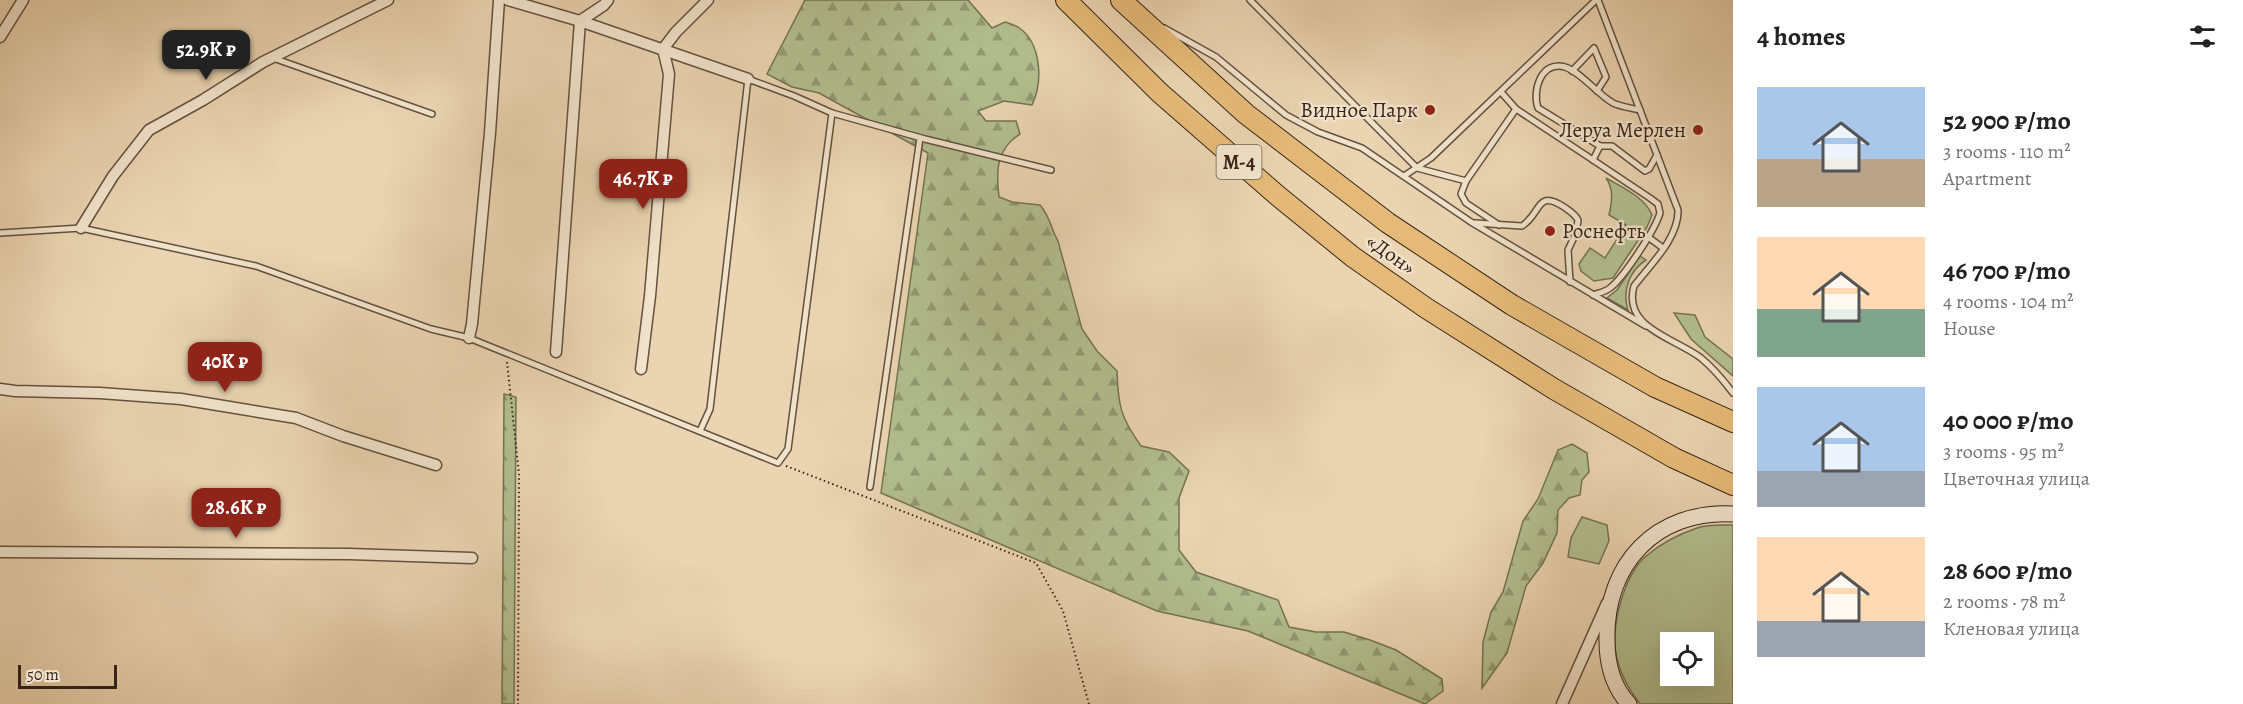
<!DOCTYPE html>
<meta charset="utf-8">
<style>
:root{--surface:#fff;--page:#f2f2f2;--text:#222;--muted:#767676;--accent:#8f2418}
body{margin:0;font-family:Alegreya,serif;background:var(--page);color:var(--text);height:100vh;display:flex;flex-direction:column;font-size:22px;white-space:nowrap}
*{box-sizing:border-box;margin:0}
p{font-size:20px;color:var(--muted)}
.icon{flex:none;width:33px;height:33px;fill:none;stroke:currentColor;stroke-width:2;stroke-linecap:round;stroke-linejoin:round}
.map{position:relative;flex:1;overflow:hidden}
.side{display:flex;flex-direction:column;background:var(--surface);width:510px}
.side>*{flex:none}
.tools{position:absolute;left:1660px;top:632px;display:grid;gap:12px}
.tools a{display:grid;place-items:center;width:54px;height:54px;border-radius:0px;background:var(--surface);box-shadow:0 6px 24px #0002;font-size:30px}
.scale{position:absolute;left:18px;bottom:15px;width:99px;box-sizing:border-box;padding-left:6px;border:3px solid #382518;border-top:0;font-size:16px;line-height:21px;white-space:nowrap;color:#382518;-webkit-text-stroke:4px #f1e3cc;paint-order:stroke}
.price{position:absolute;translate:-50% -51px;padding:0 14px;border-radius:12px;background:var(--accent);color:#fff;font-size:20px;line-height:39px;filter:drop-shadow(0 2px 3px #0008)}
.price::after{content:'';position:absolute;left:50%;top:36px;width:18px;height:14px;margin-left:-9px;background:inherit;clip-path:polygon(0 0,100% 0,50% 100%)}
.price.active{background:#222;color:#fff}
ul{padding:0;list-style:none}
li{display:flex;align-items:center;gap:18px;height:150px;padding:0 24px}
li span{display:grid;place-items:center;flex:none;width:168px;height:120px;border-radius:0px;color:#555}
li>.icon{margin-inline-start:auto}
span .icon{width:72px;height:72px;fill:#fffc;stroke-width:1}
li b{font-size:26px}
h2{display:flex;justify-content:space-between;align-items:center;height:72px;padding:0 24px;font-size:26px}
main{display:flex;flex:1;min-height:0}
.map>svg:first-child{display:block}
.grass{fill:#b2be8f;stroke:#757254;stroke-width:1.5;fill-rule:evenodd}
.forest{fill:url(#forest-firs);stroke:#757254;stroke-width:1.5}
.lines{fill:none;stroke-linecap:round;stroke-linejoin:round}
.service-casing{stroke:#64513e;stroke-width:8}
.minor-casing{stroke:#64513e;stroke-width:13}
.secondary-casing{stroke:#382518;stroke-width:17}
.motorway-casing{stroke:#382518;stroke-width:22}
.path{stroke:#382518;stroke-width:2;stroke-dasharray:1.5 3;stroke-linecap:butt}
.service{stroke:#f1e3cc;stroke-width:5}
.minor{stroke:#f1e3cc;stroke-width:10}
.secondary{stroke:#f1e3cc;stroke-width:15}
.motorway{stroke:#e5ba78;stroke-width:20}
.poi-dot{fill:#8f2418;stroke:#f1e3cc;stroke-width:2}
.labels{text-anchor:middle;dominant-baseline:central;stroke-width:4.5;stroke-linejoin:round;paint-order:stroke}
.shield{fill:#f1e3cc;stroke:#705e4e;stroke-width:1.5}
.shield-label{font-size:20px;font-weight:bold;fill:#382518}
.poi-label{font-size:21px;fill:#382518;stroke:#f1e3cc;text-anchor:end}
.street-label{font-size:21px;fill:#382518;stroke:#f1e3cc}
</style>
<main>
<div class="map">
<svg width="1733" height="704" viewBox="0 0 1733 704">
<defs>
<pattern id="forest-firs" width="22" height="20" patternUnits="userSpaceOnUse" patternTransform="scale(1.5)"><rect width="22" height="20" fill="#b2be8f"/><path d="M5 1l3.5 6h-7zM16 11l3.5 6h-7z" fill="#929a74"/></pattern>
</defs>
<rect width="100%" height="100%" fill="#ead4b1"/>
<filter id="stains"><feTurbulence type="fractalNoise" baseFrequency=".00333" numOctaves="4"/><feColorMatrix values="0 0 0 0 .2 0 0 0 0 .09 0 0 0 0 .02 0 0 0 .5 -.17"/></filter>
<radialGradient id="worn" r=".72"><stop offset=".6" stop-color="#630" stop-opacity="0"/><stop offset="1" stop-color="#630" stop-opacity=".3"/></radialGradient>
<g class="grass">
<path d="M1606 178C1621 187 1645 197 1652 215L1647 227 1613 278 1594 281 1581 271 1579 264 1590 248 1605 258 1626 225 1609 215C1612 202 1614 189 1606 178Z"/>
<path d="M1640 256 1646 260C1629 271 1622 291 1628 310L1607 298 1617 290Z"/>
<polygon points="1674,313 1695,315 1705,337 1733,359 1733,376 1691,339"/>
<polygon points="1582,517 1607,525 1609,541 1599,564 1568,557 1571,538"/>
<path d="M1733 525V704H1640C1627 687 1615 664 1615 642 1614 616 1626 574 1645 557 1659 545 1679 534 1697 528 1707 524 1722 525 1733 525ZM1671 642H1704V675H1671Z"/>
</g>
<g class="forest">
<path d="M805 0H968L992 28 1005 22C1009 23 1014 25 1018 27 1042 43 1043 82 1032 105L1004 101 978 111 986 121H1016L1020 134C996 149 996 171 999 197L1012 202 1040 205C1051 218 1050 227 1058 241L1082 329 1097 351 1117 371C1118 406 1121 418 1141 446L1169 452 1189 471 1179 498V550L1196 572 1278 600 1289 627 1316 632H1344L1370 640 1396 650 1442 679 1443 691 1425 704 1248 631 1157 611 881 493 928 153 819 93 792 87 767 74Z"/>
<polygon points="504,394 516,397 514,704 502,704"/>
<polygon points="1572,444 1587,453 1589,472 1582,480 1580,495 1569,498 1558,510 1557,533 1543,563 1526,586 1507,653 1482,688 1483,642 1491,612 1503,592 1523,521 1538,499 1558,450"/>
</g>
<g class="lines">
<g class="service-casing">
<g id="service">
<polyline points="1250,0 1417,168 1466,181 1516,109 1593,160"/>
<path d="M1598 0 1678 210C1679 238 1650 265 1634 286 1622 328 1675 338 1701 358 1713 368 1724 381 1733 393"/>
<polyline points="1164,28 1216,57 1286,115 1318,132 1362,148 1471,222 1646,326"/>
<polyline points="273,58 432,114"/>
<polyline points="1572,71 1594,48 1606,77 1597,91"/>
<polyline points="1501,92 1516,109"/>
<path d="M1640 110C1632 108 1621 107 1613 103 1597 94 1581 72 1565 67 1541 60 1532 91 1538 108L1600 146H1612L1645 171 1649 169 1657 155"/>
<polyline points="1404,176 1431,158 1596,0"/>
<polyline points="1466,181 1461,194 1466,203 1499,225"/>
<path d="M1475 223 1522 226C1542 213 1536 189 1564 207 1570 211 1575 214 1578 220L1576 233 1568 250 1570 282"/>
<polyline points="0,233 81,228 256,266 431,329 469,338 778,463 788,449 832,113"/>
<polyline points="1648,237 1663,248"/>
<path d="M1593 295C1598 293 1605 292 1610 288 1624 277 1655 230 1660 213L1658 204 1650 198 1593 160 1600 146"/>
<polyline points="700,431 710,409 748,79 794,96 832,113 925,139 1051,170"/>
<polyline points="870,487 920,138"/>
</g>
</g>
<g class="minor-casing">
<g id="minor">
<polyline points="508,0 580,21 748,79"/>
<polyline points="0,37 23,0"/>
<polyline points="81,228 113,176 149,130 203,100 263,62 388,0"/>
<polyline points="469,338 472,324 490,133 499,0"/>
<polyline points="556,352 580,21 604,5 608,0"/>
<polyline points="641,369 650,296 669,74 663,49 676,32 708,0"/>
<polyline points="0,389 15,391 100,393 181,399 296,418 343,436 436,465"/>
<polyline points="0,552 349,554 472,558"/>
<polyline points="1562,704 1607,603"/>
</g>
</g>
<g class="secondary-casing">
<path id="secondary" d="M1629 704C1613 687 1607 663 1607 640 1605 564 1656 510 1733 514"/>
</g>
<g class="motorway-casing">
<g id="motorway">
<polyline points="1066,0 1160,93 1278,196 1353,257 1426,308 1554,389 1674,458 1733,485"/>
<polyline points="1121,0 1246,114 1388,223 1512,305 1655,387 1733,422"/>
</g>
</g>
<g class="path">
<polyline points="507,362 519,474 518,704"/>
<polyline points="786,466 1036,563 1063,611 1089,704"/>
</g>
<use href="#service" class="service"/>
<use href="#minor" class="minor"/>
<use href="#secondary" class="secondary"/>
<use href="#motorway" class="motorway"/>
</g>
<g class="poi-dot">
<circle cx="1430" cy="110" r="6"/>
<circle cx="1698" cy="130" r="6"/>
<circle cx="1550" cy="231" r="6"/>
</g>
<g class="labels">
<rect class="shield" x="1216.5" y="145" width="45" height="34" rx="4.5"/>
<g class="shield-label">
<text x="1239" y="162">М-4</text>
</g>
<g class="poi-label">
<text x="1418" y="110">Видное Парк</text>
<text x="1686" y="130">Леруа Мерлен</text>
<text x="1562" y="231" text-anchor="start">Роснефть</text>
</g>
<g class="street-label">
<text transform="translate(1391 254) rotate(35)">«Дон»</text>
</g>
</g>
<rect width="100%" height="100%" filter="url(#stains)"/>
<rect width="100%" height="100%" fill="url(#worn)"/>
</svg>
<div class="tools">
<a><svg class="icon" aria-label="locate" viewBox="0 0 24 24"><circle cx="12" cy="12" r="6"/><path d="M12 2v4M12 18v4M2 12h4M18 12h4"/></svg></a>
</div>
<div class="scale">50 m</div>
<b class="price active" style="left:206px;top:81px">52.9K ₽</b>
<b class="price" style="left:643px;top:210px">46.7K ₽</b>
<b class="price" style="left:225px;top:393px">40K ₽</b>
<b class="price" style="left:236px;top:539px">28.6K ₽</b>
</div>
<section class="side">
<h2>4 homes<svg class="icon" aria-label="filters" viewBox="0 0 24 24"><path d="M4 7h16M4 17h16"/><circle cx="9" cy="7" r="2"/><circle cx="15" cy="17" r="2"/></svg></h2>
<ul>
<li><span style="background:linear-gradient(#a9c7e8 60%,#b9a48a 0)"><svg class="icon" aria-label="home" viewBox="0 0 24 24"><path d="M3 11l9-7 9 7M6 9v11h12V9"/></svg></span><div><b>52 900 ₽/mo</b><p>3 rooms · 110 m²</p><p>Apartment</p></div></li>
<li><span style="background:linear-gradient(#ffd9b3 60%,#7fa58c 0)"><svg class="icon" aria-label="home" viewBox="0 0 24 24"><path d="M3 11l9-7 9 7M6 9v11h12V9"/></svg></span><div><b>46 700 ₽/mo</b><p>4 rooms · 104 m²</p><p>House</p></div></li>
<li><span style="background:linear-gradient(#a9c7e8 70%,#9aa5b1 0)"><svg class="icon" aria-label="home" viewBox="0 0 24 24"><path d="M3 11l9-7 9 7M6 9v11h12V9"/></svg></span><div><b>40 000 ₽/mo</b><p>3 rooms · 95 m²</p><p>Цветочная улица</p></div></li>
<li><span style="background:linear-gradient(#ffd9b3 70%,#9aa5b1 0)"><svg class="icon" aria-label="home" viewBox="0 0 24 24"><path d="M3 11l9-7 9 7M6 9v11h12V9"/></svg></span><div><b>28 600 ₽/mo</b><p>2 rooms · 78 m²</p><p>Кленовая улица</p></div></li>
</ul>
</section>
</main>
